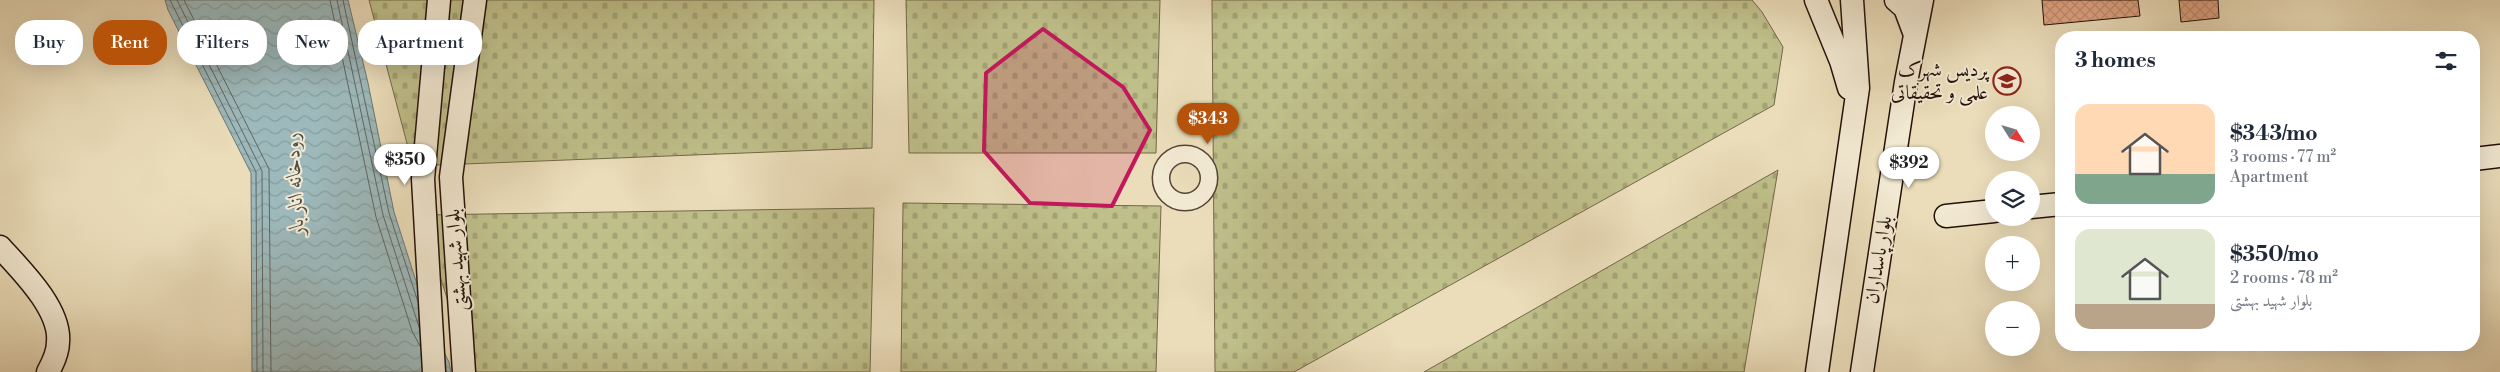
<!DOCTYPE html>
<meta charset="utf-8">
<style>
:root{--surface:#fff;--page:#f2f2f3;--text:#1f2937;--muted:#747a83;--line:#e0e1e3;--accent:#b45309}
body{margin:0;font-family:"Libre Bodoni",Amiri,serif;background:var(--page);color:var(--text);height:100vh;display:flex;flex-direction:column;font-size:19px;white-space:nowrap}
*{box-sizing:border-box;margin:0}
p{font-size:16px;color:var(--muted)}
.icon{flex:none;width:28px;height:28px;fill:none;stroke:currentColor;stroke-width:2;stroke-linecap:round;stroke-linejoin:round}
.map{position:relative;flex:1;overflow:hidden}
.sheet{position:absolute;left:2055px;top:31px;width:425px;height:320px;display:flex;flex-direction:column;background:var(--surface);border-radius:20px;box-shadow:0 5px 20px #0002}
.sheet>*{flex:none}
.guide{position:absolute;left:15px;top:20px;width:475px;height:45px;display:flex;gap:10px}
.needle{width:32px;rotate:127deg}
.fabs{position:absolute;left:1985px;top:106px;display:grid;gap:10px}
.fabs a{display:grid;place-items:center;width:55px;height:55px;border-radius:50%;background:var(--surface);box-shadow:0 5px 20px #0002;font-size:25px}
.price{position:absolute;translate:-50% -42px;padding:0 11px;border-radius:18px;background:#fff;color:#222;font-size:16px;line-height:32px;filter:drop-shadow(0 1px 2px #0008)}
.price::after{content:'';position:absolute;left:50%;top:30px;width:15px;height:11px;margin-left:-8px;background:inherit;clip-path:polygon(0 0,100% 0,50% 100%)}
.price.on{background:var(--accent);color:#fff}
ul{padding:0;list-style:none}
li{display:flex;align-items:center;gap:15px;height:125px;padding:0 20px}
li+li{border-top:1px solid var(--line)}
li span{display:grid;place-items:center;flex:none;width:140px;height:100px;border-radius:15px;color:#555}
li>.icon{margin-inline-start:auto}
span .icon{width:60px;height:60px;fill:#fffc;stroke-width:1}
li b{font-size:21px}
h2{display:flex;justify-content:space-between;align-items:center;height:60px;padding:0 20px;font-size:21px}
.chip{padding:0 18px;border-radius:20px;background:var(--surface);box-shadow:0 5px 20px #0002;font-size:18px;line-height:45px}
.chip.on{background:var(--accent);color:#fff}
.map>svg:first-child{display:block}
.cemetery{fill:url(#cemetery-stones);stroke:#726849}
.water{fill:url(#water-waves);stroke:#6d7673}
.lines{fill:none;stroke-linecap:round;stroke-linejoin:round}
.shore{stroke:#606562;stroke-width:1}
.building{fill:url(#building-cross-hatch);stroke:#241108}
.street-casing{stroke:#564434;stroke-width:19}
.secondary-casing{stroke:#241108;stroke-width:25}
.street{stroke:#f2e9d2;stroke-width:16}
.secondary{stroke:#f2e9d2;stroke-width:22}
.marked{fill:#c2185b;fill-opacity:0.2;stroke:#c2185b;stroke-width:4;stroke-linejoin:round}
.labels{text-anchor:middle;dominant-baseline:central;stroke-width:4;stroke-linejoin:round;paint-order:stroke}
.poi-label{font-size:20px;fill:#241108;stroke:#f2e9d2;text-anchor:end}
.street-label{font-size:20px;fill:#241108;stroke:#f2e9d2}
.water-label{font-size:21px;font-style:italic;fill:#4e4c47;stroke:#f2e9d2}
</style>
<div class="map">
<svg width="2500" height="372" viewBox="0 0 2500 372">
<defs>
<pattern id="cemetery-stones" width="16" height="16" patternUnits="userSpaceOnUse" patternTransform="scale(1.25)"><rect width="16" height="16" fill="#bfbf8a"/><path d="M2 7V4a2 2 0 0 1 4 0v3zM10 15v-3a2 2 0 0 1 4 0v3z" fill="#a4a376"/></pattern>
<pattern id="water-waves" width="16" height="10" patternUnits="userSpaceOnUse" patternTransform="scale(1.25)"><rect width="16" height="10" fill="#9db9bb"/><path d="M0 5q4-4 8 0t8 0" fill="none" stroke="#879e9f"/></pattern>
<pattern id="building-cross-hatch" width="8" height="8" patternUnits="userSpaceOnUse" patternTransform="scale(1.25)"><rect width="8" height="8" fill="#dfa483"/><path d="M0 0l8 8M0 8l8-8" fill="none" stroke="#bf8c70"/></pattern>
</defs>
<rect width="100%" height="100%" fill="#ebddba"/>
<filter id="stains"><feTurbulence type="fractalNoise" baseFrequency=".004" numOctaves="4"/><feColorMatrix values="0 0 0 0 .2 0 0 0 0 .09 0 0 0 0 .02 0 0 0 .5 -.17"/></filter>
<radialGradient id="worn" r=".72"><stop offset=".6" stop-color="#630" stop-opacity="0"/><stop offset="1" stop-color="#630" stop-opacity=".3"/></radialGradient>
<g class="cemetery">
<polygon points="369,0 874,0 872,148 413,166"/>
<polygon points="906,0 1160,0 1156,153 909,153"/>
<polygon points="1212,0 1752,0 1762,12 1783,47 1774,105 1294,372 1215,372"/>
<polygon points="1778,170 1744,372 1424,372"/>
<polygon points="903,203 1161,206 1156,372 901,372"/>
<polygon points="874,208 870,372 471,372 420,215"/>
</g>
<polygon class="water" points="165,0 348,0 368,83 394,212 430,325 449,362 451,372 252,372 251,173 168,10"/>
<g class="lines">
<g class="shore">
<polyline points="170,0 256,172 257,372"/>
<polyline points="177,0 262,171 263,372"/>
<polyline points="184,0 269,169 271,372"/>
<polyline points="330,0 376,217 412,331 420,346"/>
<polyline points="337,0 383,215 419,327"/>
<polyline points="343,0 389,213 418,302"/>
</g>
</g>
<g class="building">
<polygon points="2042,0 2138,0 2140,16 2044,25"/>
<polygon points="2179,0 2218,0 2219,18 2181,22"/>
</g>
<g class="lines">
<g class="street-casing">
<circle id="street" cx="1185" cy="178" r="24"/>
</g>
<g class="secondary-casing">
<g id="secondary">
<polyline points="1816,0 1841,61 1849,88"/>
<polyline points="1896,0 1905,8 1914,32"/>
<polyline points="2474,159 2500,156"/>
<polyline points="2031,207 2061,204"/>
<polyline points="1946,216 1994,211"/>
<path d="M0 247C21 270 61 309 58 342 58 353 53 363 48 372"/>
<polyline points="434,372 423,179 439,0"/>
<polyline points="464,372 451,177 475,0"/>
<polyline points="1817,372 1858,88 1852,0"/>
<polyline points="1862,372 1906,82 1922,0"/>
</g>
</g>
<use href="#street" class="street"/>
<use href="#secondary" class="secondary"/>
</g>
<path class="marked" d="M1043 29 1123 87 1150 130 1112 206 1030 203 984 151 986 73Z"/>
<defs>
<g id="university-ring" transform="scale(1.4375)"><circle r="9.5" fill="#f2e9d2" stroke="#8f2418" stroke-width="1.5"/><path d="M0-5L7-2L0 1L-7-2ZM-4 1L0 2.5L4 1V4Q0 6-4 4Z" fill="#8f2418"/></g>
</defs>
<g fill-rule="evenodd">
<use href="#university-ring" x="2007" y="81"/>
</g>
<g class="labels">
<g class="poi-label">
<text x="1988" y="70">پردیس شهرک<tspan x="1988" dy="23">علمی و تحقیقاتی</tspan></text>
</g>
<g class="street-label">
<text transform="translate(457 260) rotate(-94)">بلوار شهید بهشتی</text>
<text transform="translate(1879 260) rotate(-81)">بلوار پاسداران</text>
</g>
<g class="water-label">
<text transform="translate(295 184) rotate(-93)">رودخانه انار بار</text>
</g>
</g>
<rect width="100%" height="100%" filter="url(#stains)"/>
<rect width="100%" height="100%" fill="url(#worn)"/>
</svg>
<div class="fabs">
<a><svg class="needle" viewBox="-14 -14 28 28"><path d="M0-13l5 13h-10z" fill="#e53935"/><path d="M0 13l5-13h-10z" fill="#747a83"/></svg></a>
<a><svg class="icon" aria-label="layers" viewBox="0 0 24 24"><path d="M12 4l9 5-9 5-9-5zM3 14l9 5 9-5"/></svg></a>
<a>+</a>
<a>−</a>
</div>
<b class="price on" style="left:1208px;top:145px">$343</b>
<b class="price" style="left:405px;top:186px">$350</b>
<b class="price" style="left:1909px;top:189px">$392</b>
<div class="guide">
<a class="chip">Buy</a>
<a class="chip on">Rent</a>
<a class="chip">Filters</a>
<a class="chip">New</a>
<a class="chip">Apartment</a>
</div>
<section class="sheet">
<h2>3 homes<svg class="icon" aria-label="filters" viewBox="0 0 24 24"><path d="M4 7h16M4 17h16"/><circle cx="9" cy="7" r="2"/><circle cx="15" cy="17" r="2"/></svg></h2>
<ul>
<li><span style="background:linear-gradient(#ffd9b3 70%,#7fa58c 0)"><svg class="icon" aria-label="home" viewBox="0 0 24 24"><path d="M3 11l9-7 9 7M6 9v11h12V9"/></svg></span><div><b>$343/mo</b><p>3 rooms · 77 m²</p><p>Apartment</p></div></li>
<li><span style="background:linear-gradient(#dfe7d0 75%,#b9a48a 0)"><svg class="icon" aria-label="home" viewBox="0 0 24 24"><path d="M3 11l9-7 9 7M6 9v11h12V9"/></svg></span><div><b>$350/mo</b><p>2 rooms · 78 m²</p><p>بلوار شهید بهشتی</p></div></li>
</ul>
</section>
</div>
